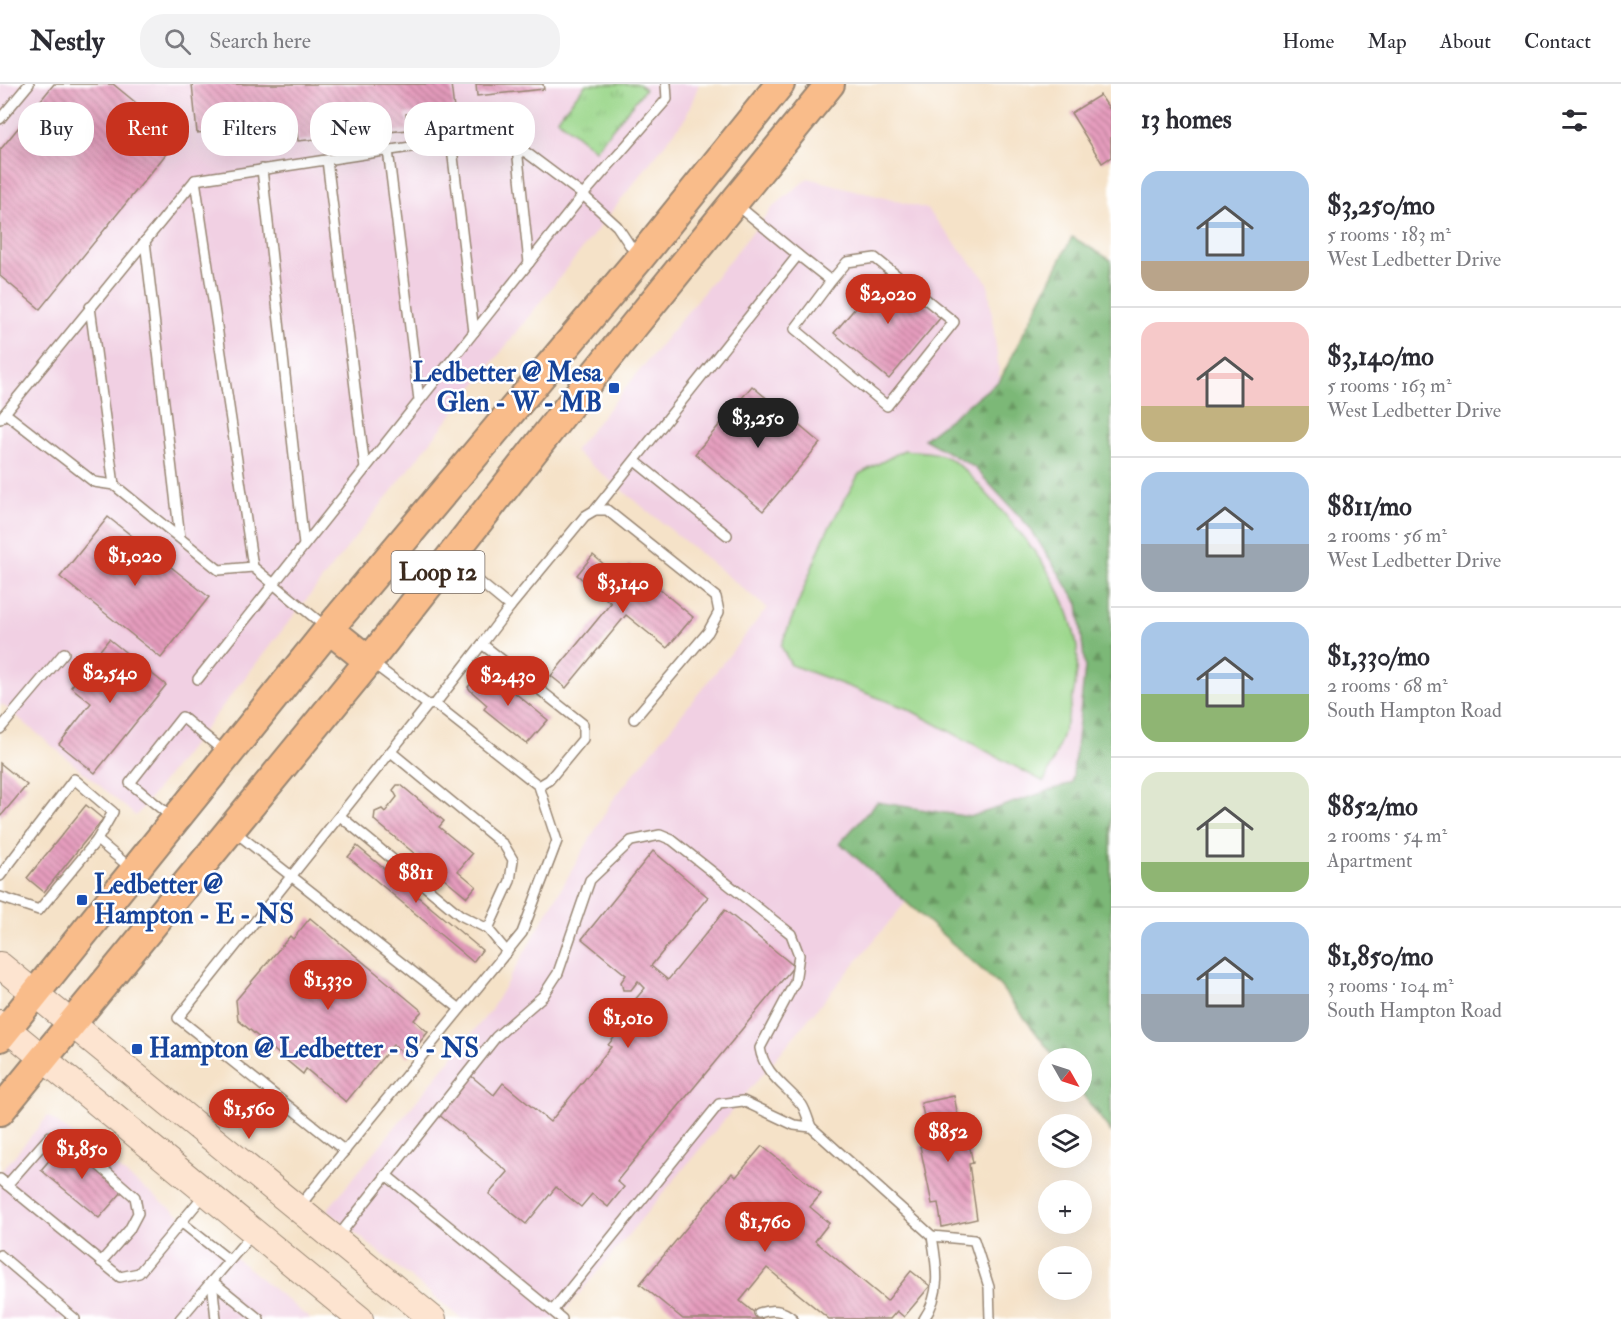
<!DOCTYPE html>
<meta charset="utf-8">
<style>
:root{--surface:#fff;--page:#f2f2f3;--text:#2b2b33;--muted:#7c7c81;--line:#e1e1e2;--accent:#c8321e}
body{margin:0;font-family:"IM FELL Double Pica",serif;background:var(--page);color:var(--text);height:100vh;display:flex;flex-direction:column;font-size:22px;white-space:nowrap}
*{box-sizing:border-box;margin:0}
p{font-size:20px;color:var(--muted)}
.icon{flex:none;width:33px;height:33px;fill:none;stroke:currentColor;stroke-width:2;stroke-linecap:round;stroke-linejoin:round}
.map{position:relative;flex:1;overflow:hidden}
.panel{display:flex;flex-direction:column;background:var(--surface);width:510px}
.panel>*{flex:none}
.banner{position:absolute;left:18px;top:18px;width:570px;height:54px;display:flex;gap:12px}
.needle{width:39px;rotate:129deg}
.buttons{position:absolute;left:1038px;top:964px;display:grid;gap:12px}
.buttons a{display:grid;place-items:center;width:54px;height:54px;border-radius:50%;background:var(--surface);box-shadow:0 6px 24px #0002;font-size:30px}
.price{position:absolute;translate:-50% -51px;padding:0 14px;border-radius:21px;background:var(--accent);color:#fff;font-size:20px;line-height:39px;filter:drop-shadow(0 2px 3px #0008)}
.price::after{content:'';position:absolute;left:50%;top:36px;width:18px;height:14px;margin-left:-9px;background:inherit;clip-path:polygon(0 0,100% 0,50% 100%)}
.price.active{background:#222;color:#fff}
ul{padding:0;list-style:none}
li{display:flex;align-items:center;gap:18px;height:150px;padding:0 30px}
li+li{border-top:2px solid var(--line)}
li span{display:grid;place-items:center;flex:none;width:168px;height:120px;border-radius:18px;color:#555}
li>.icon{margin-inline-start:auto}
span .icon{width:72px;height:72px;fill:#fffc;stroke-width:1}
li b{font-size:26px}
h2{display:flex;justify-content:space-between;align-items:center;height:72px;padding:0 30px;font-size:26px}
.chip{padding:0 21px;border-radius:24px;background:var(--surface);box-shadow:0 6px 24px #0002;font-size:21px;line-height:54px}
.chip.active{background:var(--accent);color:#fff}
header{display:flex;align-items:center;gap:36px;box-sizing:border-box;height:84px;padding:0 30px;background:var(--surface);border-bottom:2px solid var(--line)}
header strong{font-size:28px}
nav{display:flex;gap:33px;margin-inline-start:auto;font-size:21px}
.search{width:420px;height:54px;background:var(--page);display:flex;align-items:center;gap:15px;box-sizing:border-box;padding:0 21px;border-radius:24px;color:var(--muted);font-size:22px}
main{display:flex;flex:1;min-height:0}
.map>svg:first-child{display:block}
.built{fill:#f1d0e3}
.forest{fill:url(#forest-firs);stroke:#5c714a;stroke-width:1.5}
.park{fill:url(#park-tufts);stroke:#6b8054;stroke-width:1.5}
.pitch{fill:#9bd78b;stroke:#6b8054;stroke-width:1.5}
.building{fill:url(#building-back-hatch)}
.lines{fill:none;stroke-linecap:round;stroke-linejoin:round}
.lane-casing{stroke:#988673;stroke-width:12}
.secondary-casing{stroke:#988673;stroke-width:28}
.primary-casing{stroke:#988673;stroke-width:32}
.lane{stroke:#fff;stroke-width:9}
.secondary{stroke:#fde4d0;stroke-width:26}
.primary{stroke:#f9bc8a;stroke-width:28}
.transit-dot{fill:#1a4fb4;stroke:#fff;stroke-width:2}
.labels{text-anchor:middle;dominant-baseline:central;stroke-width:5;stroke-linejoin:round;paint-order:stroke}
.shield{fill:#fff;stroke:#766a62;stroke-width:1.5}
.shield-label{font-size:24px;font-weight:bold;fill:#3b2a1e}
.transit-label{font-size:26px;font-weight:bold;fill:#164399;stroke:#fff;text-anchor:start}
</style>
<header>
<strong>Nestly</strong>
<div class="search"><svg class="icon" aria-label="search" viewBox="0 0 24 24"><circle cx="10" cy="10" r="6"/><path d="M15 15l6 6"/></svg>Search here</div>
<nav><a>Home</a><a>Map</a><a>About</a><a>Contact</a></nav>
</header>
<main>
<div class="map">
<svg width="1111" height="1235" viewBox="0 0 1111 1235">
<defs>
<pattern id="forest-firs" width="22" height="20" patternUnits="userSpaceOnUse" patternTransform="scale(1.5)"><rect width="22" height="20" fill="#7cb877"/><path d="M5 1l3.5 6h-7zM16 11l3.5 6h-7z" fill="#679661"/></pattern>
<pattern id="park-tufts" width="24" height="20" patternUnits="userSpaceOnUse" patternTransform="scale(1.5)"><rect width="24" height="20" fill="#9bd78b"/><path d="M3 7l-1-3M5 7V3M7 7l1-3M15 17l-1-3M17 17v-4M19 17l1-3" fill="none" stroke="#86b978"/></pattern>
<pattern id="building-back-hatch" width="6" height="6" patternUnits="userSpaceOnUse" patternTransform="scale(1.5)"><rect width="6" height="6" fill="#e59cbd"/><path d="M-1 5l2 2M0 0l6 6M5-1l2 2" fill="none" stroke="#bb7f99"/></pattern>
</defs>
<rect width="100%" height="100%" fill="#fff"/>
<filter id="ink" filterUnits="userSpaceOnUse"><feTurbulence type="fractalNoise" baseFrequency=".0167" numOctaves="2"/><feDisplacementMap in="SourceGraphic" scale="12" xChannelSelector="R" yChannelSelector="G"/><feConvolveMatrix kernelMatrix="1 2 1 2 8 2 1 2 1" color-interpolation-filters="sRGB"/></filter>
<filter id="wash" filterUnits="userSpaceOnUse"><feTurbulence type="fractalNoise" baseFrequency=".008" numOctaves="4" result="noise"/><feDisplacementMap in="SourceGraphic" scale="24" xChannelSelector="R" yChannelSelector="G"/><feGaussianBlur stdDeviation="1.35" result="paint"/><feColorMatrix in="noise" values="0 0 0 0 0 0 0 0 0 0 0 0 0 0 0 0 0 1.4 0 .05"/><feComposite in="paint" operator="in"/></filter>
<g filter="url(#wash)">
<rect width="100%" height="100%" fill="#f5e2c8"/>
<g class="built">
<polygon points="0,0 699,0 686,33 136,732 2,620 0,622"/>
<polygon points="808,94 927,125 988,199 1000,296 925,355 974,383 1030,444 1078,519 1085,584 1072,699 970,733 877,718 840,759 906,818 558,1235 462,1235 327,1126 491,926 612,717 767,524 574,367 773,123"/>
<polygon points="48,1032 226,1166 310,1235 0,1235 0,1089"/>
</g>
<polygon class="forest" points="1072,153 1111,176 1111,1048 1081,1008 1082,975 1056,975 1000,902 840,759 877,718 970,733 1072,699 1085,584 1078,519 1030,444 974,383 924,355 1000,296"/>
<polygon class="park" points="586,0 639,0 645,5 595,66 557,35"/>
<path class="pitch" d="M904 366C916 368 933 367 944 372 962 380 975 397 988 411 1027 456 1064 497 1076 557 1084 594 1060 664 1044 698L908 625 791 581 781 562 825 451 859 390Z"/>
<g id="blocks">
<g class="building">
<polygon points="54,0 113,0 179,54 40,225 0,192 0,66"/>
<polygon points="192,0 451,0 454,25 406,30 408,46 298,57 296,39 197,49"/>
<polygon points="476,0 543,0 544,5 477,12"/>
<polygon points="1100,11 1111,27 1111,73 1102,79 1071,29"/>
<polygon points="886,188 941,233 889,295 834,249"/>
<polygon points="752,302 820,359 763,427 695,370"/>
<polygon points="108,433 209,513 161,574 60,493"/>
<polygon points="593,471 620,494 630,481 693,533 667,564 626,531 566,604 551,592 611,519 577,491"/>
<polygon points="109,555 166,601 95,689 59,660 91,619 71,603"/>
<polygon points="487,586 548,636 527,660 484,625 487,621 470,606 468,603 481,589 483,590"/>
<polygon points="0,679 27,701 0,733"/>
<polygon points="397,701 401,701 444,737 439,743 472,770 458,787 476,802 467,813 374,736 375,728 382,725 385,728 397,713 393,706"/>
<polygon points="86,721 103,735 44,808 27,794"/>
<polygon points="357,762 482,866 473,878 348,773"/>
<polygon points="653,767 708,813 651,882 668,896 725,826 794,882 617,1097 624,1103 608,1123 592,1110 581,1123 556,1103 526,1140 489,1110 508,1088 438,1030 470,991 494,1011 503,999 550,1038 611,963 608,961 630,934 632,936 635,934 623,924 630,916 633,918 645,904 638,897 631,906 623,906 621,898 626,891 582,855"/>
<polygon points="310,834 422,927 414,936 428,948 408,973 393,961 346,1018 306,985 303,990 238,936 236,916 290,852 293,855"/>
<polygon points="954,1012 962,1052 967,1050 973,1079 969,1080 977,1135 942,1143 938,1119 932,1120 920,1062 930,1060 921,1019"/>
<polygon points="64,1059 80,1073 84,1068 95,1078 92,1081 122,1108 99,1134 41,1086"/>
<polygon points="762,1062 821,1110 810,1123 829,1139 815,1157 887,1217 911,1187 930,1202 904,1233 897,1227 890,1235 829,1235 767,1184 740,1217 762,1235 683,1235 640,1200 732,1089 736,1093"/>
</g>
</g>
</g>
<g filter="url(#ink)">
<use href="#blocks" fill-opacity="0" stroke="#988673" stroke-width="1.5"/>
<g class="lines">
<g class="lane-casing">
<g id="lane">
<polyline points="0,35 29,0"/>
<polyline points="451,56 474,248"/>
<polyline points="517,64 529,179"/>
<polyline points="388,66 419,316"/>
<polyline points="327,76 365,385"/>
<polyline points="262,85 304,461"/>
<polyline points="195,96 253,483 327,544"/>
<polyline points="145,157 180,454"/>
<polyline points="798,171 831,197 795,245 887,322 954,238 875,174 847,178 831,197"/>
<polyline points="637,172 617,142 583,111 667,15 666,0"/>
<polyline points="90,223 114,401"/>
<polyline points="5,329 94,398 114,401 219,486 253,483"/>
<polyline points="0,335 195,96 489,51 527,69 583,111 198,595"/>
<polyline points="635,377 727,451"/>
<polyline points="595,426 798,171 736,120"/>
<polyline points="452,475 510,523 482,560"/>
<polyline points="510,523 585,432 595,426 607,426 716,513 719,528 708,548 634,635"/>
<polyline points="435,620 482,560 583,640 583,655 549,696 539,702"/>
<polyline points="0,645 64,569"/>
<polyline points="391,668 504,761 513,776 510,797 488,845 507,868"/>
<polyline points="340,732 460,831 488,845"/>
<polyline points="174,735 130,699 182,633 226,669"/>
<polyline points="234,747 460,925"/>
<polyline points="0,792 74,695 113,728 97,756"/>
<polyline points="0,813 39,826 97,756 132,785"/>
<polyline points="345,1067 178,934 428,621"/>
<polyline points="386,1091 562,1235"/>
<polyline points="0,1095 120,1193 139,1189 204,1111"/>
<polyline points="7,1101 50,1052 68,1054 135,1113 138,1129 129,1146 101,1178"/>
<polyline points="298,1124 522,849 557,757 539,702 435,620 428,621 371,578"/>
<polyline points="181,1138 229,1176"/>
<polyline points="253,1149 212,1197 259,1235"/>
<path d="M336 1155 496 953 543 912 558 889 590 796 631 757 660 751 672 756 791 850 799 871 795 898 760 964C764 990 786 1002 802 1021 806 1027 808 1036 811 1043"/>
<polyline points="0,1171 75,1235"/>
<polyline points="212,1197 216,1235"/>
<polyline points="553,1226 719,1020 743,1017 794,1041 811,1043 932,1152 974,1156 989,1203 990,1235"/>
<path d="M759 1229C772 1225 782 1225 793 1235"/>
<polyline points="180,1235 212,1197"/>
<path d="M924 1235C942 1209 937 1182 932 1152"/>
</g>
</g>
<g class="secondary-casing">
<g id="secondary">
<polyline points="0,881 433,1235"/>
<polyline points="0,939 360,1235"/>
</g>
</g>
<g class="primary-casing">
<g id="primary">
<polyline points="329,545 369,577"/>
<polyline points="0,953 329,545 639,175 780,0"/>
<polyline points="0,1027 369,577 572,318 830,0"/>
</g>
</g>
<use href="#lane" class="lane"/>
<use href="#secondary" class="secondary"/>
<use href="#primary" class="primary"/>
</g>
</g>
<g class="transit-dot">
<rect x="608" y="298" width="12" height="12" rx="3"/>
<rect x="76" y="810" width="12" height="12" rx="3"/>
<rect x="131" y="959" width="12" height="12" rx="3"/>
</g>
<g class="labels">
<rect class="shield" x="391.5" y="467" width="93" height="42" rx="4.5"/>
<g class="shield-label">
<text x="438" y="488">Loop 12</text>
</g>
<g class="transit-label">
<text x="602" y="289" text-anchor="end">Ledbetter @ Mesa<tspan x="602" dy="30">Glen - W - MB</tspan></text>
<text x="94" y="801">Ledbetter @<tspan x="94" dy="30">Hampton - E - NS</tspan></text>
<text x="149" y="965">Hampton @ Ledbetter - S - NS</text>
</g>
</g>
</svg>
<div class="buttons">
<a><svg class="needle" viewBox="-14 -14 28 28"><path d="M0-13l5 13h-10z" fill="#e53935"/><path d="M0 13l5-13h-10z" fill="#7c7c81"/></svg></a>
<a><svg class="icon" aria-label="layers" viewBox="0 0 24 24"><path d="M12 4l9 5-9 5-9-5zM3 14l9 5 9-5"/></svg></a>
<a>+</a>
<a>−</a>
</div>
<b class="price" style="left:888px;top:241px">$2,020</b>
<b class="price active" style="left:758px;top:365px">$3,250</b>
<b class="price" style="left:135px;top:503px">$1,020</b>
<b class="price" style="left:623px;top:530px">$3,140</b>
<b class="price" style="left:110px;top:620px">$2,540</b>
<b class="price" style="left:508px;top:623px">$2,430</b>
<b class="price" style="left:416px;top:820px">$811</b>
<b class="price" style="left:328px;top:927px">$1,330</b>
<b class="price" style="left:628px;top:965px">$1,010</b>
<b class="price" style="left:249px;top:1056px">$1,560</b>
<b class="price" style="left:948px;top:1079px">$852</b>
<b class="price" style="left:82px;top:1096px">$1,850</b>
<b class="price" style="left:765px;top:1169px">$1,760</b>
<div class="banner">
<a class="chip">Buy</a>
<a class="chip active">Rent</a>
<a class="chip">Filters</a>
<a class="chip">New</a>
<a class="chip">Apartment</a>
</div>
</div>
<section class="panel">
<h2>13 homes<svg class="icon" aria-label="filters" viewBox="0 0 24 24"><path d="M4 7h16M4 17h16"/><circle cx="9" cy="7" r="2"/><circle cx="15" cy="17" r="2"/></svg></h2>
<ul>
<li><span style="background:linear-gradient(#a9c7e8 75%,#b9a48a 0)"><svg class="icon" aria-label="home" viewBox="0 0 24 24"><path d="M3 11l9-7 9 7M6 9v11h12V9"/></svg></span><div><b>$3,250/mo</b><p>5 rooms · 183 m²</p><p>West Ledbetter Drive</p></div></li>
<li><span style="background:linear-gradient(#f6c9c9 70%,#c2b280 0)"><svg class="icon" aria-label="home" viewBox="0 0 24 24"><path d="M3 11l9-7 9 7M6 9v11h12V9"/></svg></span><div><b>$3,140/mo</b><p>5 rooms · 163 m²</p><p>West Ledbetter Drive</p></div></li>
<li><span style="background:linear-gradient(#a9c7e8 60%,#9aa5b1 0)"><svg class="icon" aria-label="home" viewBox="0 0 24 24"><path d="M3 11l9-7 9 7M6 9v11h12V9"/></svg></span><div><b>$811/mo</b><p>2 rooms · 56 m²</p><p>West Ledbetter Drive</p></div></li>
<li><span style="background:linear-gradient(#a9c7e8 60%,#8fb573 0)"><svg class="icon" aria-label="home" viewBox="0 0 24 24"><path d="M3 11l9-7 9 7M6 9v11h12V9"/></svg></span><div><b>$1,330/mo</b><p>2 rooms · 68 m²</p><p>South Hampton Road</p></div></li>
<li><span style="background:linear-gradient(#dfe7d0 75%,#8fb573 0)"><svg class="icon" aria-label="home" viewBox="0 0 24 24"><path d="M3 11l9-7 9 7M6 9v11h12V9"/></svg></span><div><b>$852/mo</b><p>2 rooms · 54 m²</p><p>Apartment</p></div></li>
<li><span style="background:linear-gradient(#a9c7e8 60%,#9aa5b1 0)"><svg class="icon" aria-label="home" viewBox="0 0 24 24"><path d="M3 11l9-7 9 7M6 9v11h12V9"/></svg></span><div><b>$1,850/mo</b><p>3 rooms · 104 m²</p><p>South Hampton Road</p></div></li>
</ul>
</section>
</main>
